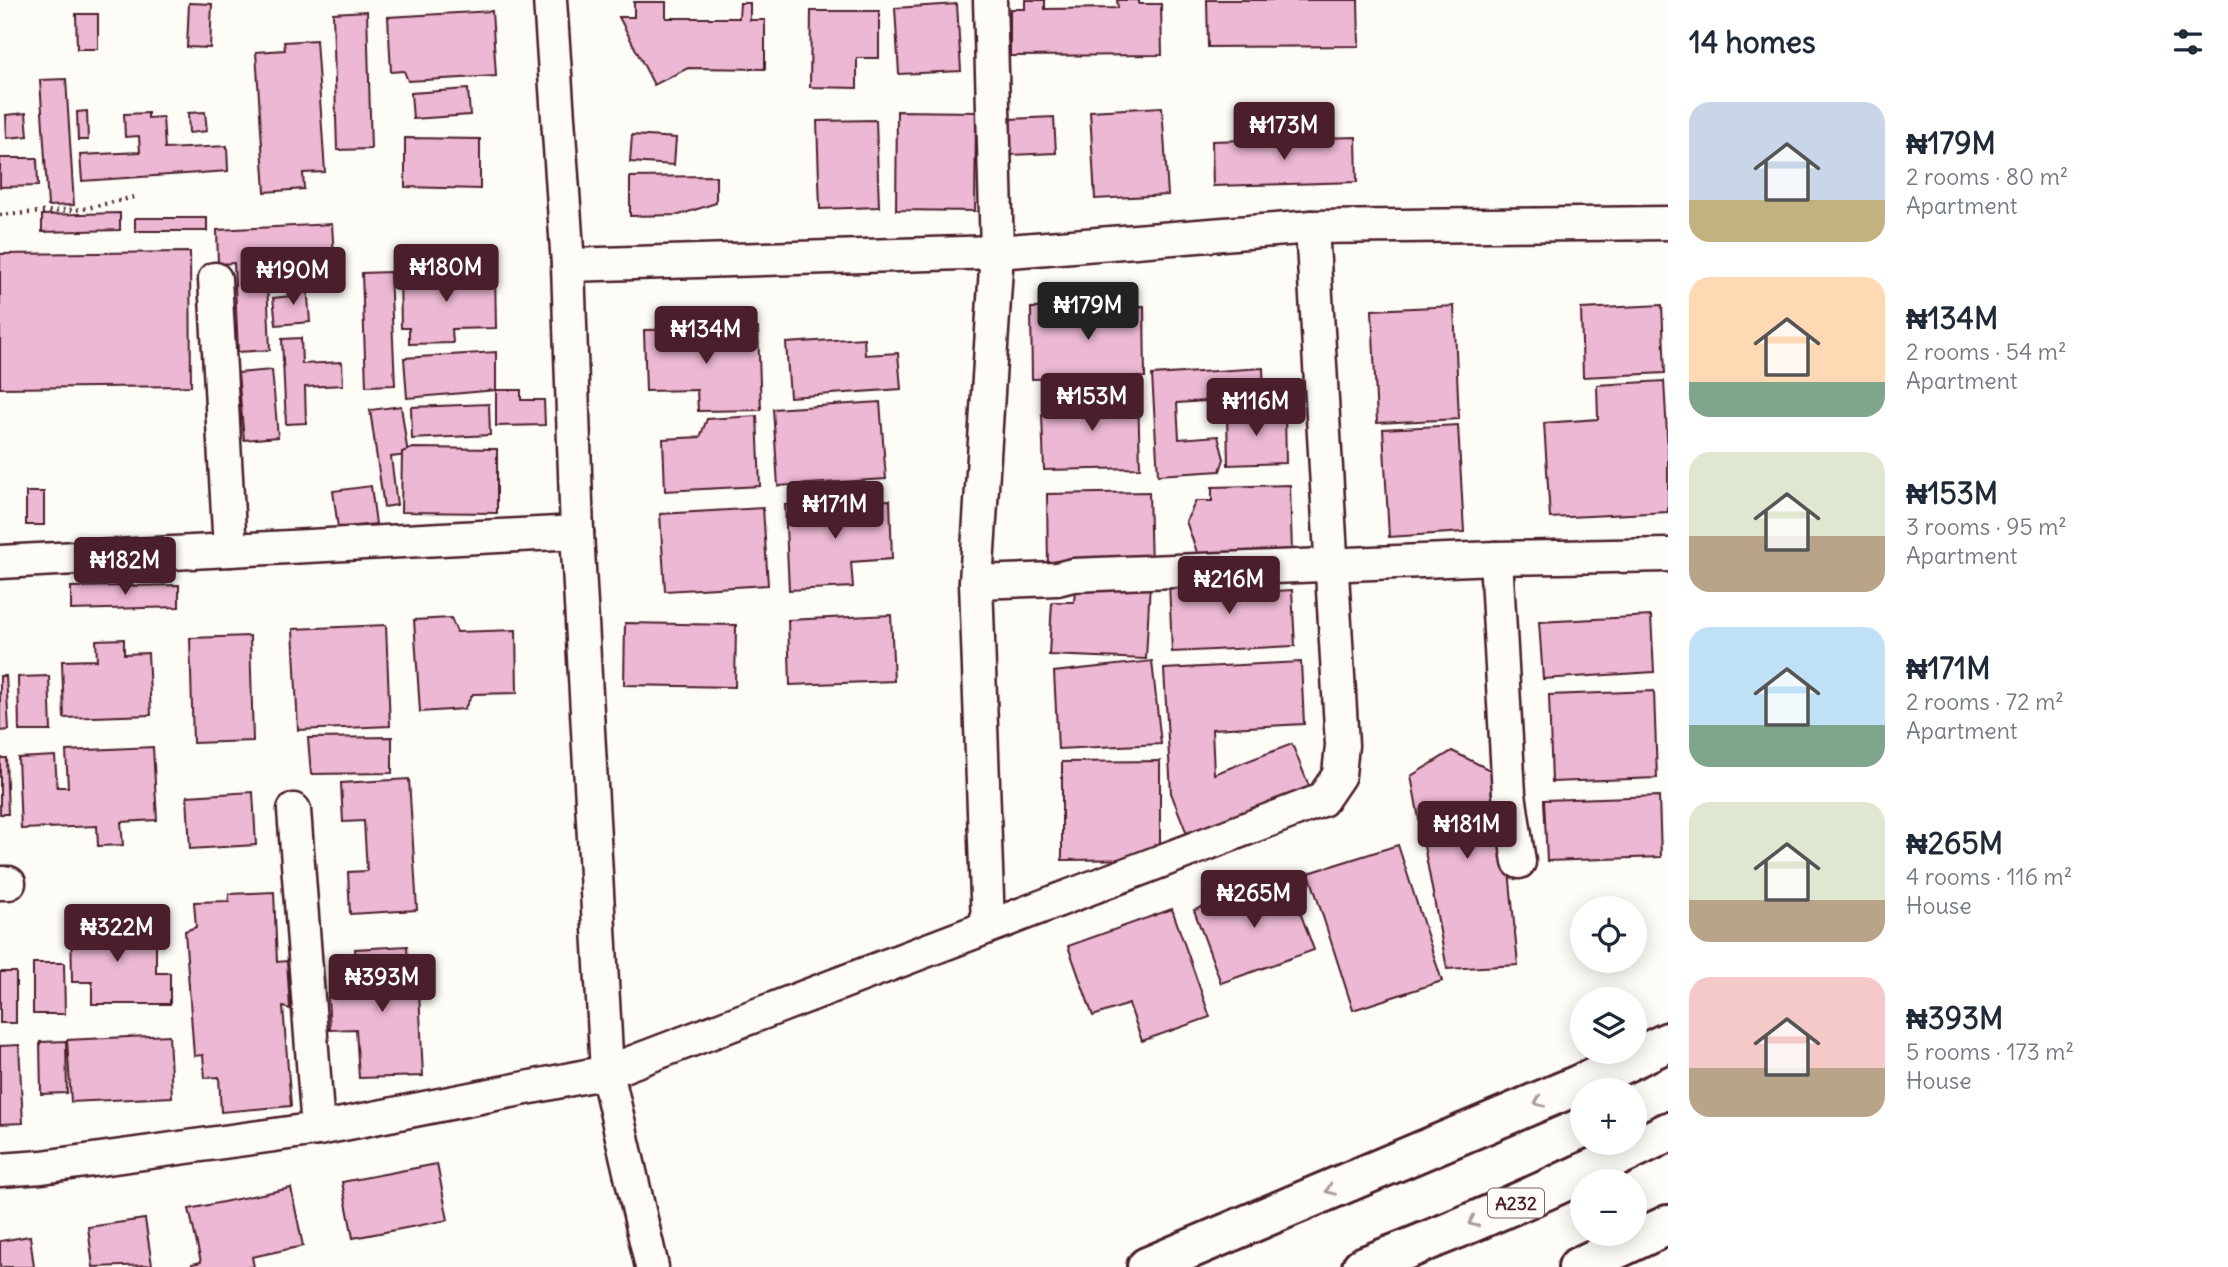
<!DOCTYPE html>
<meta charset="utf-8">
<style>
:root{--surface:#fff;--page:#f2f2f3;--text:#1f2937;--muted:#747a83;--accent:#4a1f2b}
body{margin:0;font-family:Delius,sans-serif;background:var(--page);color:var(--text);height:100vh;display:flex;flex-direction:column;font-size:26px;white-space:nowrap}
*{box-sizing:border-box;margin:0}
p{font-size:23px;color:var(--muted)}
.icon{flex:none;width:38px;height:38px;fill:none;stroke:currentColor;stroke-width:2;stroke-linecap:round;stroke-linejoin:round}
.map{position:relative;flex:1;overflow:hidden}
.side{display:flex;flex-direction:column;background:var(--surface);width:560px}
.side>*{flex:none}
.tools{position:absolute;left:1570px;top:896px;display:grid;gap:14px}
.tools a{display:grid;place-items:center;width:77px;height:77px;border-radius:50%;background:var(--surface);box-shadow:0 4px 18px #0003;font-size:35px}
.price{position:absolute;translate:-50% -60px;padding:0 16px;border-radius:7px;background:var(--accent);color:#fff;font-size:23px;line-height:46px;filter:drop-shadow(0 2px 4px #0008)}
.price::after{content:'';position:absolute;left:50%;top:42px;width:21px;height:16px;margin-left:-10px;background:inherit;clip-path:polygon(0 0,100% 0,50% 100%)}
.price.active{background:#222;color:#fff}
ul{padding:0;list-style:none}
li{display:flex;align-items:center;gap:21px;height:175px;padding:0 21px}
li span{display:grid;place-items:center;flex:none;width:196px;height:140px;border-radius:21px;color:#555}
li>.icon{margin-inline-start:auto}
span .icon{width:84px;height:84px;fill:#fffc;stroke-width:1}
li b{font-size:30px}
h2{display:flex;justify-content:space-between;align-items:center;height:84px;padding:0 21px;font-size:30px}
main{display:flex;flex:1;min-height:0}
.map>svg:first-child{display:block}
.building{fill:#edb8d3;stroke:#4a1f2b;stroke-width:2}
.lines{fill:none;stroke-linecap:round;stroke-linejoin:round}
.street-casing{stroke:#4a1f2b;stroke-width:37}
.secondary-casing{stroke:#4a1f2b;stroke-width:44}
.highway-casing{stroke:#4a1f2b;stroke-width:44}
.path{stroke:#4a1f2b;stroke-width:4.5;stroke-dasharray:2 5;stroke-linecap:butt}
.street{stroke:#fdfcf7;stroke-width:32}
.secondary{stroke:#fdfcf7;stroke-width:38}
.highway{stroke:#fdfcf7;stroke-width:38}
.oneway{stroke:#ac999b}
.labels{text-anchor:middle;dominant-baseline:central;stroke-width:6;stroke-linejoin:round;paint-order:stroke}
.shield{fill:#fdfcf7;stroke:#806168;stroke-width:2}
.shield-label{font-size:18px;font-weight:bold;fill:#4a1f2b}
</style>
<main>
<div class="map">
<svg width="1668" height="1267" viewBox="0 0 1668 1267">
<rect width="100%" height="100%" fill="#fdfcf7"/>
<filter id="ink" filterUnits="userSpaceOnUse"><feTurbulence type="fractalNoise" baseFrequency=".0143" numOctaves="2"/><feDisplacementMap in="SourceGraphic" scale="14" xChannelSelector="R" yChannelSelector="G"/><feConvolveMatrix kernelMatrix="1 2 1 2 8 2 1 2 1" color-interpolation-filters="sRGB"/></filter>
<g filter="url(#ink)">
<g class="building">
<polygon points="1025,0 1045,0 1045,9 1118,8 1117,0 1139,0 1139,4 1161,4 1162,55 1010,56 1010,9 1025,9"/>
<polygon points="1207,0 1358,0 1359,46 1208,47"/>
<polygon points="634,2 666,2 666,18 739,18 740,3 750,3 750,20 765,20 765,69 688,68 654,85 619,17 634,17"/>
<polygon points="189,3 212,4 210,48 187,47"/>
<polygon points="957,4 961,71 899,74 895,8"/>
<polygon points="367,11 371,149 337,150 333,13"/>
<polygon points="492,11 496,76 408,81 404,71 391,72 388,17"/>
<polygon points="811,11 879,11 879,58 857,58 857,88 810,87"/>
<polygon points="76,14 98,14 98,49 77,49"/>
<polygon points="316,40 325,172 303,173 304,189 265,192 256,52 285,50 284,42"/>
<polygon points="66,79 74,205 48,206 40,80"/>
<polygon points="468,89 470,115 413,119 411,93"/>
<polygon points="1162,107 1168,195 1095,199 1090,111"/>
<polygon points="87,111 88,140 78,140 77,112"/>
<polygon points="897,111 976,112 975,211 896,210"/>
<polygon points="205,112 207,131 189,133 188,113"/>
<polygon points="26,113 28,136 7,138 6,115"/>
<polygon points="148,113 148,118 163,117 165,149 227,146 228,171 82,181 80,155 140,152 139,136 125,137 124,114"/>
<polygon points="1054,117 1056,153 1010,155 1009,119"/>
<polygon points="876,120 879,207 820,209 817,121"/>
<polygon points="632,135 676,138 674,165 630,162"/>
<polygon points="1356,137 1357,182 1213,186 1212,141"/>
<polygon points="405,138 480,139 480,189 405,187"/>
<polygon points="0,158 37,158 38,186 0,187"/>
<polygon points="716,176 716,203 679,215 630,216 630,177"/>
<polygon points="120,213 120,230 42,232 42,215"/>
<rect x="135" y="218" width="72" height="13"/>
<polygon points="332,224 334,257 267,260 302,259 303,278 267,280 270,350 238,352 234,263 218,264 217,230"/>
<polygon points="190,252 191,386 0,388 0,254"/>
<polygon points="495,270 496,328 452,329 453,343 409,344 409,328 401,328 400,272"/>
<polygon points="390,272 395,385 366,386 362,273"/>
<polygon points="307,285 310,322 276,325 273,298 291,296 290,287"/>
<polygon points="1662,305 1665,373 1583,377 1581,309"/>
<polygon points="1144,306 1145,377 1032,379 1031,308"/>
<polygon points="1454,306 1459,419 1377,423 1372,310"/>
<polygon points="758,328 761,410 698,411 697,390 646,391 644,330"/>
<polygon points="301,338 302,364 342,362 343,385 305,387 306,423 286,424 282,339"/>
<polygon points="864,338 865,355 898,353 901,389 790,397 786,343"/>
<polygon points="496,352 496,390 407,398 404,358"/>
<polygon points="1263,368 1264,397 1177,403 1179,439 1218,436 1224,459 1220,471 1158,475 1152,375"/>
<polygon points="272,370 278,437 244,440 238,373"/>
<polygon points="1664,381 1668,452 1668,512 1550,518 1544,423 1598,419 1597,385"/>
<polygon points="496,390 521,390 521,400 544,400 545,425 496,426"/>
<polygon points="1138,394 1140,468 1044,470 1042,414 1057,414 1056,395"/>
<polygon points="880,402 886,479 778,486 773,409"/>
<polygon points="489,404 490,435 412,439 411,407"/>
<polygon points="401,406 408,455 391,457 397,505 384,507 370,410"/>
<polygon points="1285,411 1286,463 1228,465 1227,413"/>
<polygon points="757,416 760,486 665,491 663,439 700,437 707,419"/>
<polygon points="1458,425 1464,532 1389,537 1383,429"/>
<polygon points="413,448 497,449 497,513 401,512 402,452"/>
<polygon points="1290,485 1292,554 1198,555 1186,521 1196,501 1212,501 1212,487"/>
<polygon points="371,486 376,524 338,528 333,491"/>
<rect x="26" y="492" width="18" height="33"/>
<polygon points="1149,492 1151,567 1048,569 1047,494"/>
<polygon points="890,500 892,559 851,562 853,587 789,590 785,505"/>
<polygon points="763,508 768,585 665,591 660,514"/>
<polygon points="1076,578 1150,582 1146,659 1049,655 1052,602 1074,602"/>
<polygon points="1251,578 1257,592 1292,590 1295,646 1172,652 1169,582"/>
<polygon points="179,585 179,607 71,610 71,587"/>
<polygon points="891,615 894,681 790,685 788,620"/>
<polygon points="1651,616 1654,672 1543,679 1539,622"/>
<polygon points="451,618 457,632 516,630 517,693 473,694 464,709 420,712 414,620"/>
<polygon points="625,623 736,625 735,687 624,685"/>
<polygon points="386,625 390,726 298,730 293,629"/>
<polygon points="250,636 253,741 193,743 190,638"/>
<polygon points="124,639 124,654 148,653 151,715 64,718 62,661 97,660 96,640"/>
<polygon points="1152,661 1161,744 1058,749 1054,672"/>
<polygon points="1301,662 1304,724 1212,729 1214,774 1292,744 1313,796 1191,844 1171,793 1164,669"/>
<polygon points="0,676 6,676 9,730 0,731"/>
<polygon points="49,676 51,731 19,731 18,677"/>
<polygon points="1654,691 1657,778 1552,782 1549,695"/>
<polygon points="392,737 392,773 311,774 308,738"/>
<polygon points="153,747 157,820 121,822 123,845 98,846 97,826 21,829 18,758 55,756 57,787 68,787 66,751"/>
<polygon points="1452,751 1500,775 1518,965 1447,969 1411,776"/>
<polygon points="0,758 6,758 8,814 0,814"/>
<polygon points="1160,761 1160,859 1062,860 1062,762"/>
<polygon points="409,779 417,910 350,914 348,872 367,871 364,821 343,822 341,783"/>
<polygon points="253,792 256,845 190,849 187,796"/>
<polygon points="1659,796 1661,857 1547,861 1544,800"/>
<polygon points="1398,845 1442,981 1353,1010 1309,873"/>
<polygon points="1287,877 1314,950 1221,983 1194,910"/>
<polygon points="274,892 277,962 287,961 290,1009 283,1007 291,1106 221,1112 219,1077 205,1078 203,1055 194,1056 185,931 196,927 194,902 229,901 229,894"/>
<polygon points="1172,909 1210,1017 1142,1041 1129,1004 1093,1016 1068,946"/>
<polygon points="71,921 138,921 138,940 156,940 156,973 170,973 170,1004 92,1004 92,982 72,982"/>
<polygon points="407,946 409,992 419,991 423,1076 359,1078 356,1029 330,1030 328,997 349,996 348,969 356,965 355,949"/>
<polygon points="33,963 64,963 65,1014 33,1014"/>
<rect x="0" y="972" width="16" height="51"/>
<polygon points="169,1035 172,1097 71,1102 67,1040"/>
<polygon points="66,1041 67,1093 41,1094 40,1042"/>
<polygon points="19,1045 23,1123 0,1124 0,1046"/>
<polygon points="437,1164 448,1220 353,1238 342,1182"/>
<polygon points="291,1188 303,1246 252,1257 254,1267 192,1267 192,1264 201,1262 189,1209"/>
<polygon points="145,1219 152,1265 93,1267 88,1227"/>
<polygon points="30,1236 34,1267 0,1267 0,1241"/>
</g>
<g class="lines">
<g class="street-casing">
<g id="street">
<polyline points="550,0 568,265 577,532 607,1072 652,1267"/>
<polyline points="568,265 997,252 1312,227 1668,223"/>
<polyline points="215,279 230,550"/>
<polyline points="1496,558 1509,794 1519,862"/>
<polyline points="0,562 577,532"/>
<polyline points="976,582 1057,579 1073,575 1496,558 1668,555"/>
<polyline points="294,810 318,1129"/>
<polyline points="0,883 9,883"/>
<polyline points="988,926 976,582 997,252 990,0"/>
<polyline points="0,1170 42,1167 318,1129 607,1072 1322,800 1339,775 1342,745 1312,227"/>
</g>
</g>
<g class="secondary-casing">
<polyline id="secondary" points="1147,1267 1578,1085 1668,1042"/>
</g>
<g class="highway-casing">
<g id="highway">
<path d="M1362 1267C1466 1227 1568 1182 1668 1132"/>
<polyline points="1578,1267 1668,1225"/>
</g>
</g>
<polyline class="path" points="0,215 83,209 135,197"/>
<use href="#street" class="street"/>
<use href="#secondary" class="secondary"/>
<use href="#highway" class="highway"/>
</g>
<defs><path id="oneway-chevron" d="M-2-3.5L2.5 0L-2 3.5" fill="none" stroke-width="1.6" stroke-linecap="round" stroke-linejoin="round" transform="scale(1.75)"/></defs>
<g class="oneway">
<use href="#oneway-chevron" transform="translate(1539 1102) rotate(157)"/>
<use href="#oneway-chevron" transform="translate(1330 1190) rotate(157)"/>
<use href="#oneway-chevron" transform="translate(1473 1222) rotate(156)"/>
</g>
</g>
<g class="labels">
<rect class="shield" x="1488" y="1188.5" width="56" height="29" rx="5"/>
<g class="shield-label">
<text x="1516" y="1203">A232</text>
</g>
</g>
</svg>
<div class="tools">
<a><svg class="icon" aria-label="locate" viewBox="0 0 24 24"><circle cx="12" cy="12" r="6"/><path d="M12 2v4M12 18v4M2 12h4M18 12h4"/></svg></a>
<a><svg class="icon" aria-label="layers" viewBox="0 0 24 24"><path d="M12 4l9 5-9 5-9-5zM3 14l9 5 9-5"/></svg></a>
<a>+</a>
<a>−</a>
</div>
<b class="price" style="left:1284px;top:162px">₦173M</b>
<b class="price" style="left:446px;top:304px">₦180M</b>
<b class="price" style="left:293px;top:307px">₦190M</b>
<b class="price active" style="left:1088px;top:342px">₦179M</b>
<b class="price" style="left:706px;top:366px">₦134M</b>
<b class="price" style="left:1092px;top:433px">₦153M</b>
<b class="price" style="left:1256px;top:438px">₦116M</b>
<b class="price" style="left:835px;top:541px">₦171M</b>
<b class="price" style="left:125px;top:597px">₦182M</b>
<b class="price" style="left:1229px;top:616px">₦216M</b>
<b class="price" style="left:1467px;top:861px">₦181M</b>
<b class="price" style="left:1254px;top:930px">₦265M</b>
<b class="price" style="left:117px;top:964px">₦322M</b>
<b class="price" style="left:382px;top:1014px">₦393M</b>
</div>
<section class="side">
<h2>14 homes<svg class="icon" aria-label="filters" viewBox="0 0 24 24"><path d="M4 7h16M4 17h16"/><circle cx="9" cy="7" r="2"/><circle cx="15" cy="17" r="2"/></svg></h2>
<ul>
<li><span style="background:linear-gradient(#c9d6e8 70%,#c2b280 0)"><svg class="icon" aria-label="home" viewBox="0 0 24 24"><path d="M3 11l9-7 9 7M6 9v11h12V9"/></svg></span><div><b>₦179M</b><p>2 rooms · 80 m²</p><p>Apartment</p></div></li>
<li><span style="background:linear-gradient(#ffd9b3 75%,#7fa58c 0)"><svg class="icon" aria-label="home" viewBox="0 0 24 24"><path d="M3 11l9-7 9 7M6 9v11h12V9"/></svg></span><div><b>₦134M</b><p>2 rooms · 54 m²</p><p>Apartment</p></div></li>
<li><span style="background:linear-gradient(#dfe7d0 60%,#b9a48a 0)"><svg class="icon" aria-label="home" viewBox="0 0 24 24"><path d="M3 11l9-7 9 7M6 9v11h12V9"/></svg></span><div><b>₦153M</b><p>3 rooms · 95 m²</p><p>Apartment</p></div></li>
<li><span style="background:linear-gradient(#bfe0f5 70%,#7fa58c 0)"><svg class="icon" aria-label="home" viewBox="0 0 24 24"><path d="M3 11l9-7 9 7M6 9v11h12V9"/></svg></span><div><b>₦171M</b><p>2 rooms · 72 m²</p><p>Apartment</p></div></li>
<li><span style="background:linear-gradient(#dfe7d0 70%,#b9a48a 0)"><svg class="icon" aria-label="home" viewBox="0 0 24 24"><path d="M3 11l9-7 9 7M6 9v11h12V9"/></svg></span><div><b>₦265M</b><p>4 rooms · 116 m²</p><p>House</p></div></li>
<li><span style="background:linear-gradient(#f6c9c9 65%,#b9a48a 0)"><svg class="icon" aria-label="home" viewBox="0 0 24 24"><path d="M3 11l9-7 9 7M6 9v11h12V9"/></svg></span><div><b>₦393M</b><p>5 rooms · 173 m²</p><p>House</p></div></li>
</ul>
</section>
</main>
